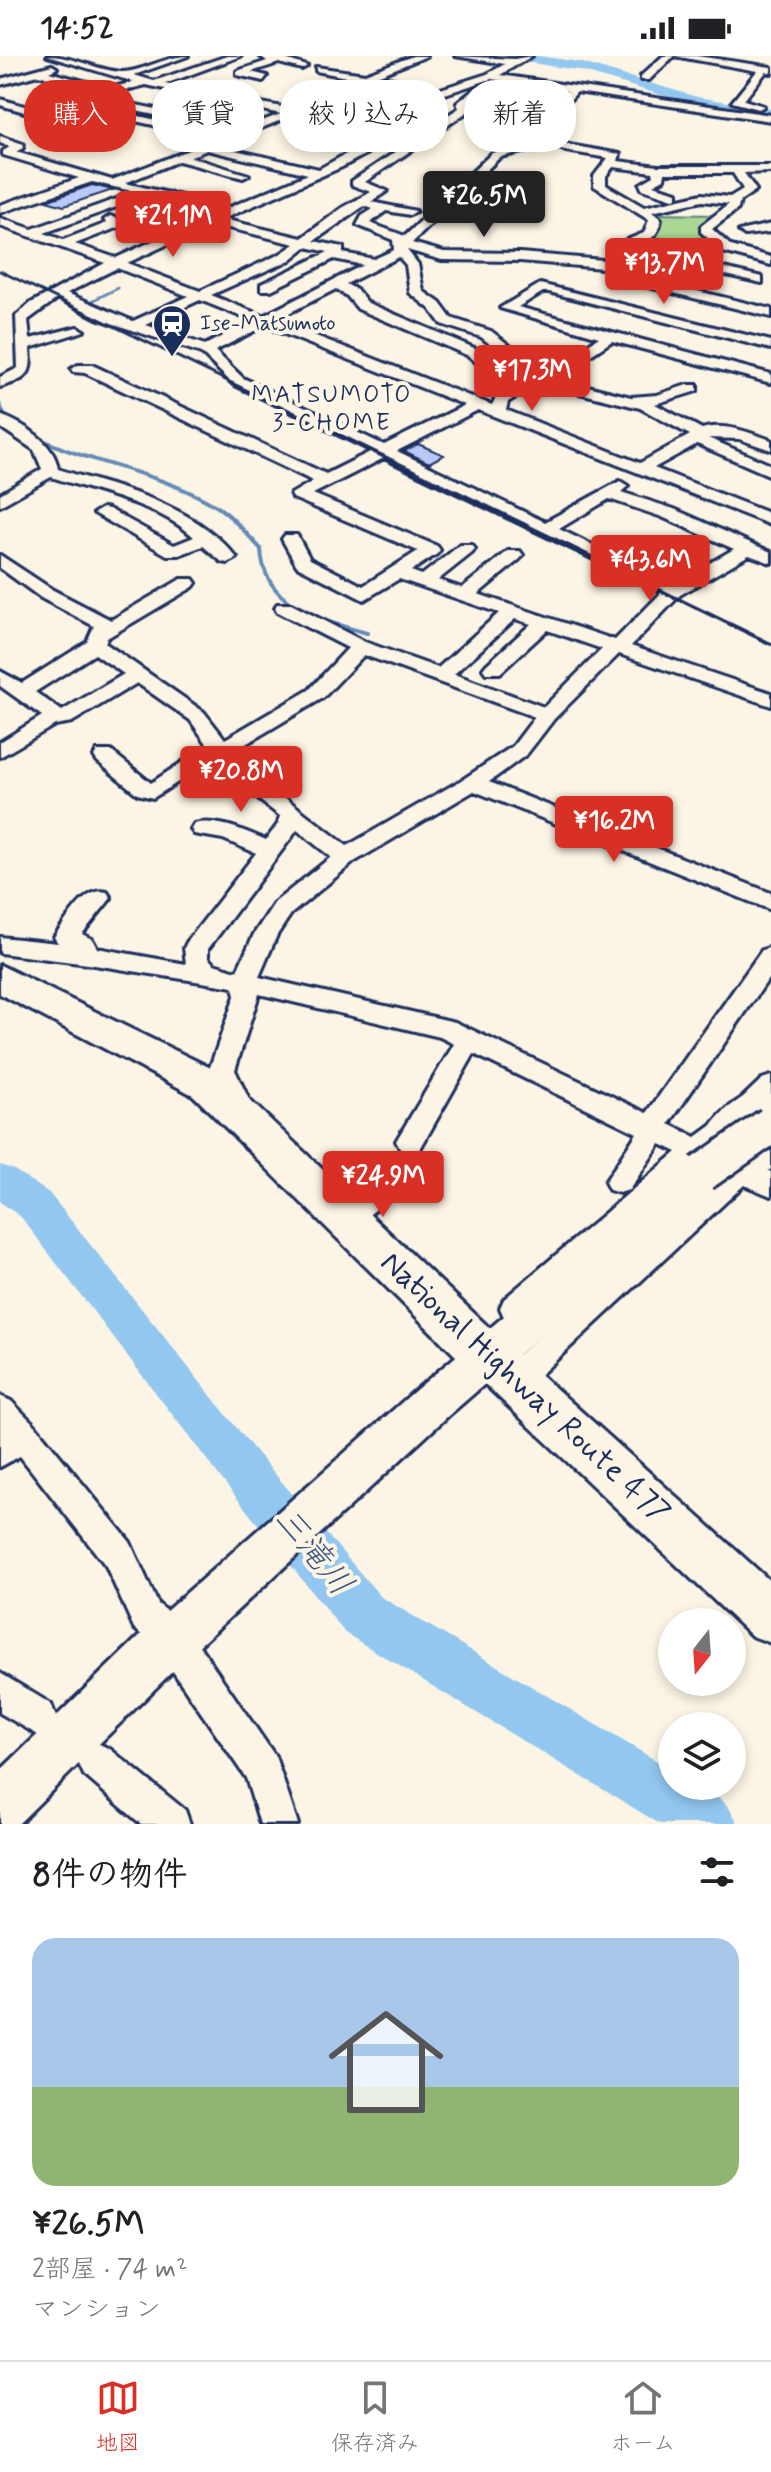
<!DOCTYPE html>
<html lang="ja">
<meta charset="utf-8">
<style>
:root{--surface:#fff;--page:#f2f2f2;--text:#202124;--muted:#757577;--line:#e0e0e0;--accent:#d93025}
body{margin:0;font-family:Mynerve,"Klee One",sans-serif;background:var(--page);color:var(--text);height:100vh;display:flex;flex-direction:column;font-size:30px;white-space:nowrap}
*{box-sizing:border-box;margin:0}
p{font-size:26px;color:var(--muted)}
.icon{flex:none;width:44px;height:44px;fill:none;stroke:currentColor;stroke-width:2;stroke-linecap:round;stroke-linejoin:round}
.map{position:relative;height:1768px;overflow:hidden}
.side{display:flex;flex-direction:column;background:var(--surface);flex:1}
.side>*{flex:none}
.hud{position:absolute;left:24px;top:24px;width:724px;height:72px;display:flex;gap:16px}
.needle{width:52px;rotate:197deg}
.fabs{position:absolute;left:658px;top:1552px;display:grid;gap:16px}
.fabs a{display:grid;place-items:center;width:88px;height:88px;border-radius:50%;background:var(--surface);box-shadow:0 4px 12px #0003;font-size:40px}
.price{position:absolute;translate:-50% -68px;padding:0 18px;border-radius:8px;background:var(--accent);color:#fff;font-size:26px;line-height:52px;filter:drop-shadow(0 2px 4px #0008)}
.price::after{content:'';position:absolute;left:50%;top:48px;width:24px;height:18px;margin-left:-12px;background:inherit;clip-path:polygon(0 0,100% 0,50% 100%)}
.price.selected{background:#222;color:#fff}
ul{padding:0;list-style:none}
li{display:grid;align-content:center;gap:16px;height:424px;padding:0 32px}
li+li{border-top:2px solid var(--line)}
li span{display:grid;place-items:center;height:248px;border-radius:24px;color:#555}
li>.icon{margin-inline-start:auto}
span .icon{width:144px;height:144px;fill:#fffc;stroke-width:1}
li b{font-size:34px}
h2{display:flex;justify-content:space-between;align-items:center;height:96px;padding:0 32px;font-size:34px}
.pill{padding:0 28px;border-radius:32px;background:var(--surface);box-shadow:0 4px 12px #0003;font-size:28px;line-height:72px}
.pill.selected{background:var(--accent);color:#fff}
.status{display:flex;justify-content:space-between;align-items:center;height:56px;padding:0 40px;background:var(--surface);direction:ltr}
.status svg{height:22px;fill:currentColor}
.dock{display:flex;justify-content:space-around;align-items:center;height:112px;border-top:2px solid var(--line);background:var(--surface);font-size:22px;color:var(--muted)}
.dock a{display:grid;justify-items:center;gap:4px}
.dock .selected{color:var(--accent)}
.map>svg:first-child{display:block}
.green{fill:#abd795;stroke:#63837a;stroke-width:2}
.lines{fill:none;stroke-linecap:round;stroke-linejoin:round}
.stream-far1{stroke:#628ab6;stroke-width:3}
.stream{stroke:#628ab6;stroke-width:4}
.river{fill:#92c7f0;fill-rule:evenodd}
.building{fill:#b9cafa;stroke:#1b2f5e;stroke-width:2}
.minor-casing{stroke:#1b2f5e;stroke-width:6}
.major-casing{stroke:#1b2f5e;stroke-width:6}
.highway-casing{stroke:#1b2f5e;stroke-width:6}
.minor{fill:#fcf5e5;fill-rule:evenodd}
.major{fill:#fcf5e5;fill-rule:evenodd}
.highway{fill:#fcf5e5;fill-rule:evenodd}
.rail-far1{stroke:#1b2f5e;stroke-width:3}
.rail{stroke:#1b2f5e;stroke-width:4}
.major-bridge-casing{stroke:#1b2f5e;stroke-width:42;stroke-linecap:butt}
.major-bridge{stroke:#fcf5e5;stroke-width:36}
.labels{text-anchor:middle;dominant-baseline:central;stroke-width:8;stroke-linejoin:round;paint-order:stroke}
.far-poi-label{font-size:22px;fill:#1b2f5e;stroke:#fcf5e5;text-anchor:start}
.far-neighbourhood-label{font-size:24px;letter-spacing:2px;fill:#1b2f5e;stroke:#fcf5e5}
.near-street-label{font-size:32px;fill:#1b2f5e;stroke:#fcf5e5}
.near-water-label{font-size:34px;font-style:italic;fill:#395582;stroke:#fcf5e5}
</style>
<div class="status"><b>14:52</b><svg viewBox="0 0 49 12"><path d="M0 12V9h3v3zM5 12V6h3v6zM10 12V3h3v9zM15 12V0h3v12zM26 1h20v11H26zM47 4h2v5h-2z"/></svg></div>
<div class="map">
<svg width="771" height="1768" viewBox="0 0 771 1768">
<rect width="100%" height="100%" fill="#fcf5e5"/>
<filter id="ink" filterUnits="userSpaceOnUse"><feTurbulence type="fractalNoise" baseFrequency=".0125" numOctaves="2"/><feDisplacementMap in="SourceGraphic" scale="16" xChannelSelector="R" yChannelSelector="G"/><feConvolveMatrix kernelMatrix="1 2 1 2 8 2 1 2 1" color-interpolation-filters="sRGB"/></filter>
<g filter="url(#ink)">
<path class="green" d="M653 158 716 159 700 173 716 189C694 194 675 192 655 180L659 163Z"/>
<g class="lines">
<polyline class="stream-far1" points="88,247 118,232"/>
<g class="stream">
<polyline points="0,349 4,359 14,366"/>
<path d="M37 381C94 410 161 416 216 450 233 460 247 479 261 493 263 550 320 564 367 577"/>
</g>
<g class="river">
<polygon points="505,0 539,0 579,6 697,41 771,53 771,61 695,49 577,14 512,4"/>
<path d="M0 1109 14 1114 49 1137 256 1396 381 1541 672 1714V1730C704 1730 725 1737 738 1768H660L345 1577 224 1426 21 1161 0 1146Z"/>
</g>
</g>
<g class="building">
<polygon points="92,129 113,134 64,150 46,145"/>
<polygon points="418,388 444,399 429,407 404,395"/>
</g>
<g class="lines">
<g class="minor-casing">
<g id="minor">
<path d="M47 0C73 0 96 14 121 16 140 17 165 0 188 0L134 19 154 25 227 0H241L165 28 292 53 356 23 316 15V11L365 18 413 0H427L377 20 408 26V30L368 25 332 43 382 51V55L323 47 217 90 319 113 364 88 300 75V71L370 83 391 64 413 53 428 37 487 18 505 8 455 0 514 3 532 0 500 19 771 59V65L577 36 562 53 571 63 568 75 561 85 569 89 620 98 618 105 658 110H771V116L744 117 756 134 740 145 738 153 712 173 731 190 771 201V209L723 196 701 176V170L729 148 702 145 652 156 661 163C659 180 649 186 634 191L762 221V227L627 197 628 218 771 253V261L616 223 614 213 520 205 442 204 407 194 418 208 423 235 440 247 451 262 491 275 545 317 599 281 500 252 540 228 771 285V293L549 236H543L518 251 771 318V327L612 285 556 322 631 341 657 339 687 329H697V335L655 348 702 373C723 366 751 377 771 384V394L739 383 708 382 771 409V420L697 388 654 412 771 458V469L478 354 397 395 545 466 620 425 628 430 621 436 674 453 771 496V507L749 499 680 539 631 590 771 637V650L619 598 554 663 527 698 489 726 771 837V854L474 735 354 806 291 858 277 879 259 921 455 966 647 1057 762 894 771 891V919L669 1068 696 1081 718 1065 762 1023 771 1020V1047L738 1081 721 1092 771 1116V1140L744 1129 525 1333 514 1337 503 1333 498 1323 503 1313 720 1117 701 1108 526 1261 515 1265 504 1261 500 1252 504 1243 677 1096 660 1088 629 1134 619 1137 609 1134 605 1126 637 1077 474 998 420 1093 410 1096 400 1093 396 1085 454 988 440 981 259 938 235 1014 251 1048 247 1055 238 1058 229 1055 209 1014 235 940 233 931 88 908 0 897V881L58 887 54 881 58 875C70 860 86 830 107 836L111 842 82 878 92 883 97 892 186 908 184 892 187 886 256 797 223 783 194 778 191 773 194 768C218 762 244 775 266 784L278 768 280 760 232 723 217 701 153 742 137 738 97 705 94 700 97 695H111L151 727 208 689 190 664 137 627 72 666 55 669 0 701V686L42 660 0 630V615L22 627 87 586 94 570 41 542 0 512V499L53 534 111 564 181 523H193L196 527 193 531 107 582 105 587 204 656 225 683 309 634 348 592 277 556 275 552 277 548H291L365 586 438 612 499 557 399 523 364 544 297 510 282 483 285 479H297L310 503 363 530 418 495 293 442 291 438 313 425 85 317 73 316 71 313 78 309H92L326 418 372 395 233 328 201 297 99 263 58 242 28 264 30 283 77 271 84 275 30 292C33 320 27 323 0 331V321L18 312 16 260 31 247 105 207 0 170V162L32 173 136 136 92 126 0 157V149L79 122 3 99V95L10 91 0 87V80L23 88V92L16 96 112 124 235 76 186 65 167 72 112 60V56L136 49 246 71 281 58 146 29 110 38 38 19 0 29V23L52 9 57 12 49 16 110 32 134 26ZM491 23 567 35 551 53 554 57 507 53 502 56 507 59 560 64 553 80 492 97 405 180 370 167 386 155 410 159 416 155 371 146 387 135 365 126 470 54 468 49 486 33 477 31 457 47 459 52 434 68 409 65 436 41ZM136 55 173 63 166 66 129 58ZM401 70 428 74 352 125V129L371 136 342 152 302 182 223 163 342 111 366 98ZM553 89 566 95 608 102 594 120V130L649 164 644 177 617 188 615 205 520 197 444 196 412 187 500 101ZM207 94 308 118 230 151 125 127 179 105 243 122 249 119 190 101ZM613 111 653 116 654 120 640 128 642 133 673 143 677 142V136L653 129 664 123 665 117H733L743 133 730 141 702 138 644 151 606 129V120ZM150 139 219 156 167 179 110 160 104 164 107 167 63 184 44 177ZM364 150 373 153 362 160 357 169 393 184 394 194 374 203 343 197V191L314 185ZM212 168 295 188 280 198 200 235 127 207ZM119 171 157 183 116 202 75 188ZM306 191 328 196 261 228V234H271L334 203 363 209 263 260 211 239 290 204ZM399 201 406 209 410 237 430 253 441 268 481 281 535 323 531 326 503 315 479 294 368 247 357 234 346 228ZM117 212 188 240 133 265 67 237ZM336 233 347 240 358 253 469 300 493 321 514 330 496 341 492 349 275 264ZM200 244 252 265 205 289 146 269ZM264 270 465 349 384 389 243 322 215 295ZM547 329 640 352 690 379 640 407 506 354 508 346 529 333 535 334ZM384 402 662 536 615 584 478 538 520 503 523 499 520 495H508L462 532 438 524 472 497 475 493 472 489H460L422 519 411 515 437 498 440 494 437 490 313 438ZM609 443 662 461 734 493 673 528 559 473ZM515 563 531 568 486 609 483 613 486 617H500L547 574 602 593 544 651 454 618ZM95 598 124 618 62 655 35 636ZM364 599 535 661 513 690 465 722 347 790 248 713 234 695 323 642ZM297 774 331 801 275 846 254 878 237 915 214 908 208 902V893Z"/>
<polygon points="260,0 279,1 307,10 302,13 279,7 251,16 267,20 263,25 237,19 237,15 267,5"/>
<polygon points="663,0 697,0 771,11 771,17 766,16 744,44 764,50 759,53 732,46 757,15 674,0 649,24 641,24 641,20"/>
<polygon points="0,43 59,60 111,44 116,47 71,63 82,68 77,71 0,49"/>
<polygon points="771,168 771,176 745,179 739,175"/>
<path d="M0 359C23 367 55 387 58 413 121 433 193 447 237 502L228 507 222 506 203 490 179 499H167L94 457 103 452 109 453 174 489 194 481C156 447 99 437 51 421L0 450V438L42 413 34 394 0 371Z"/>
<path d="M386 1113 396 1116 400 1124C389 1145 355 1178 331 1169L327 1161C333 1149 374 1117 386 1113Z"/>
<polygon points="0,1340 11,1345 34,1368 130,1486 158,1548 185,1569 275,1700 298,1768 260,1768 246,1722 159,1595 134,1572 106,1510 20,1400 0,1411"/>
<polygon points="0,1617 51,1648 56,1661 51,1674 38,1679 0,1657"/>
<polygon points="97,1687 110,1693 185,1754 190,1768 141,1768 84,1719 78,1706 84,1693"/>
</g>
</g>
<g class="major-casing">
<g id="major">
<path d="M771 1028V1061C753 1074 738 1091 715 1083L710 1073C720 1053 750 1035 771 1028Z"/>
<path d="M771 1079V1113C756 1124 747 1132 728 1126L722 1115C732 1097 752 1086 771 1079Z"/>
<polygon points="702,1102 715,1106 721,1117 715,1128 448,1360 189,1599 18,1768 0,1768 0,1715 155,1565 418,1332 689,1106"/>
</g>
</g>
<g class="highway-casing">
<polygon id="highway" points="0,909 221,1017 503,1285 771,1526 771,1587 752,1580 471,1315 193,1039 0,938"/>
</g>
<use href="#minor" class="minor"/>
<use href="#major" class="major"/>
<use href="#highway" class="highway"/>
<polyline class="rail-far1" points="0,215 271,346"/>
<polyline class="rail" points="267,344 771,588"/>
<g class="major-bridge-casing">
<polyline id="major-bridge" points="702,1117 771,1069"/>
</g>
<use href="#major-bridge" class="major-bridge"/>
</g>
</g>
<defs>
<g id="station-pin" transform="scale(2)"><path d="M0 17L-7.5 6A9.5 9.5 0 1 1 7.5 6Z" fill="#1b2f5e" stroke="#fcf5e5"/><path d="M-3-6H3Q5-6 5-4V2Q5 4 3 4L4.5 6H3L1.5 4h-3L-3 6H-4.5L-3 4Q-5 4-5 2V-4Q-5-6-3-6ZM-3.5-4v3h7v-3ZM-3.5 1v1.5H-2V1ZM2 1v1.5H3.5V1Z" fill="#fff"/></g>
</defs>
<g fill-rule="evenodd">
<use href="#station-pin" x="172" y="268"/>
</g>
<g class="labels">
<g class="far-poi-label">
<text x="200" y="268">Ise-Matsumoto</text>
</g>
<g class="far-neighbourhood-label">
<text x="332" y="339">MATSUMOTO<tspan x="332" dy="28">3-CHOME</tspan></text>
</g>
<g class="near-street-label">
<text transform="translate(525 1332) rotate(43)">National Highway Route 477</text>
</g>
<g class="near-water-label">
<text transform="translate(313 1496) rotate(51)">三滝川</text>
</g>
</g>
</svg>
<div class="fabs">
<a><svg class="needle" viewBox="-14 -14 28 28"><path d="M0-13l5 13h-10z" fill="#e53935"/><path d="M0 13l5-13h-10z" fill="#757577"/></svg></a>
<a><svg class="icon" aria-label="layers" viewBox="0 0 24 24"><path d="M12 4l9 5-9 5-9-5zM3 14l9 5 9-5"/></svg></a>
</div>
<b class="price selected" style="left:484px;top:183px">¥26.5M</b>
<b class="price" style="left:173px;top:203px">¥21.1M</b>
<b class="price" style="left:664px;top:250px">¥13.7M</b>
<b class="price" style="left:532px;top:357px">¥17.3M</b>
<b class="price" style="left:650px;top:547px">¥43.6M</b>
<b class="price" style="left:241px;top:758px">¥20.8M</b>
<b class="price" style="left:614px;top:808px">¥16.2M</b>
<b class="price" style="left:383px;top:1163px">¥24.9M</b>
<div class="hud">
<a class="pill selected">購入</a>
<a class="pill">賃貸</a>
<a class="pill">絞り込み</a>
<a class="pill">新着</a>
</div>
</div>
<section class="side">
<h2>8件の物件<svg class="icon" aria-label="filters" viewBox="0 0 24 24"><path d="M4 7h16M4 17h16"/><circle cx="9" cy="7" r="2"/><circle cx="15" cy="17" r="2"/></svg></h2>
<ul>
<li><span style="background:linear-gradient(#a9c7e8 60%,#8fb573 0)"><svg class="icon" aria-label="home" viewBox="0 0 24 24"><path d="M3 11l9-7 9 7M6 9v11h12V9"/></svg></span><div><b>¥26.5M</b><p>2部屋 · 74 m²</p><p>マンション</p></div></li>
</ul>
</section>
<nav class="dock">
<a class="selected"><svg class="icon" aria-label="map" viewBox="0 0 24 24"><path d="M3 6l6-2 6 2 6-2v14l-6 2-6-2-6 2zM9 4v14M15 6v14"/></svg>地図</a>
<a><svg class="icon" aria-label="saved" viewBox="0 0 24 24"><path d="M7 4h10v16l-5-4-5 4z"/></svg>保存済み</a>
<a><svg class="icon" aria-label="home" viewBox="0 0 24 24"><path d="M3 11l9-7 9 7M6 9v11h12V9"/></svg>ホーム</a>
</nav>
